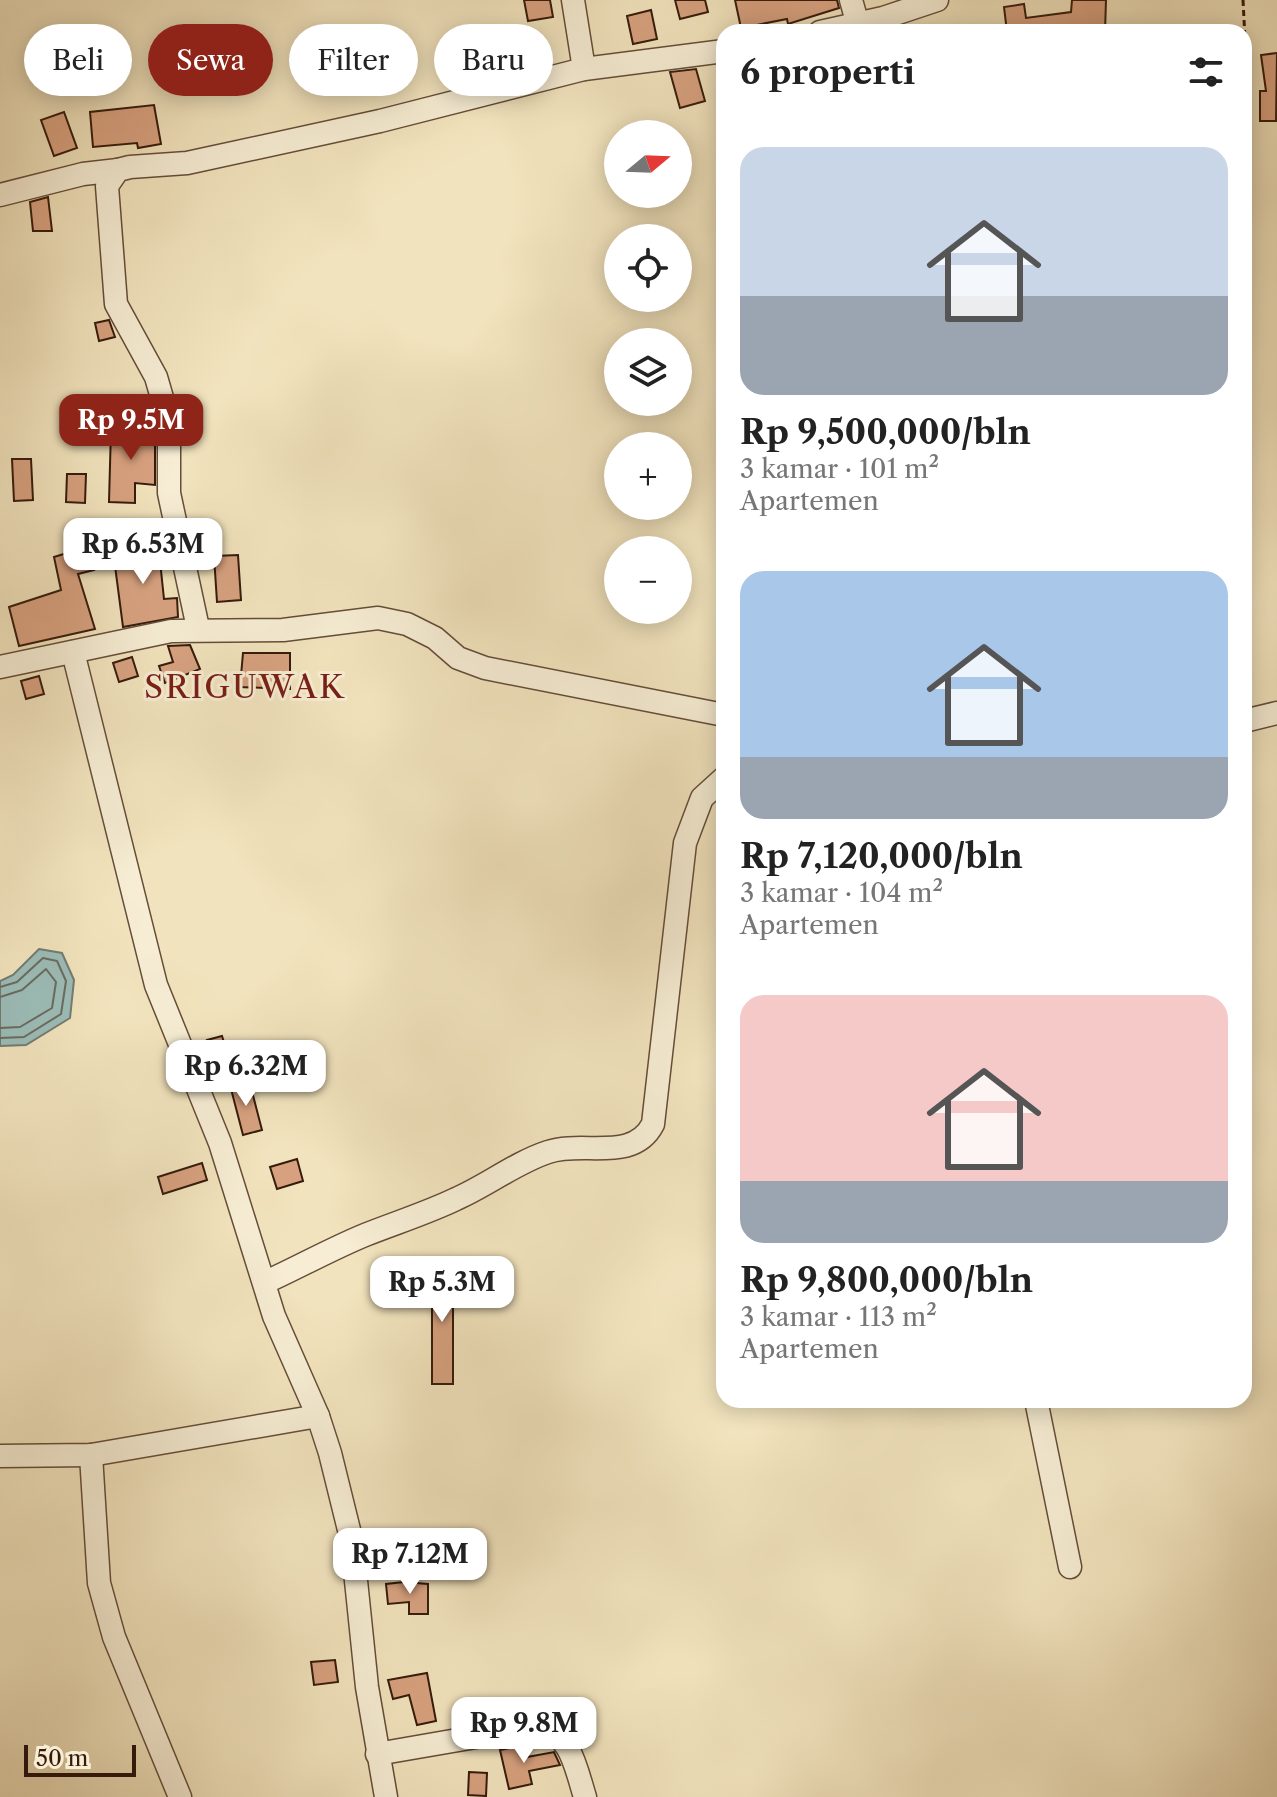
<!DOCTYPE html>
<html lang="id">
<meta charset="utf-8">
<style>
:root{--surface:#fff;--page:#f6f6f6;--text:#222;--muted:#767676;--accent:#8f2418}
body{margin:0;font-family:"Libre Caslon Text",serif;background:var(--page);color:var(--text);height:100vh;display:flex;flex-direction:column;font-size:30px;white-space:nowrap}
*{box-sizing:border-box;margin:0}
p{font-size:26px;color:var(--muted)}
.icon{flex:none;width:44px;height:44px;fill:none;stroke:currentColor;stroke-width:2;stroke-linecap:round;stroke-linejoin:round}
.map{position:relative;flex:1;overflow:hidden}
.panel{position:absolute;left:716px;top:24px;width:536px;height:1384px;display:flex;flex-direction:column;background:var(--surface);border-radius:24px;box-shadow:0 4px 20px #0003}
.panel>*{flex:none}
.banner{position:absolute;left:24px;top:24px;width:572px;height:72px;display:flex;gap:16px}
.needle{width:52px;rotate:71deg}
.fabs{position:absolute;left:604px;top:120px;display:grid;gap:16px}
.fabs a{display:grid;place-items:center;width:88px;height:88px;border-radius:50%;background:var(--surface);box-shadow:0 4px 20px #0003;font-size:40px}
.scale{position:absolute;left:24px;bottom:20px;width:112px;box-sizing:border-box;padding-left:8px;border:4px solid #361b0c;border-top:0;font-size:22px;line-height:28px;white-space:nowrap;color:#361b0c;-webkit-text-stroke:6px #f6edd4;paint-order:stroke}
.price{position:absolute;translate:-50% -68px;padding:0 18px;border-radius:16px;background:#fff;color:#222;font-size:26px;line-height:52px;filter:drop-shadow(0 2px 4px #0008)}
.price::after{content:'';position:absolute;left:50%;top:48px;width:24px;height:18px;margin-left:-12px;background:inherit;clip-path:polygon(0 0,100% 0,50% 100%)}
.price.selected{background:var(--accent);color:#fff}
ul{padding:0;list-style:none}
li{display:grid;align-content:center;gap:16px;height:424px;padding:0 24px}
li span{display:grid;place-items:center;height:248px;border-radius:24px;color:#555}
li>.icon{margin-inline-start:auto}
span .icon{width:144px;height:144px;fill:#fffc;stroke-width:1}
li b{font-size:34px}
h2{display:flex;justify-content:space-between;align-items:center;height:96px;padding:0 24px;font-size:34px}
.chip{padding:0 28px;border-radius:36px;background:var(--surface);box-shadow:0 4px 20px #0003;font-size:28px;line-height:72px}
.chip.selected{background:var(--accent);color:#fff}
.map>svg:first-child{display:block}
.water{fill:#9cbdb8;stroke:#737c73;stroke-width:2}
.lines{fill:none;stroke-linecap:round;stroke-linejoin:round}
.shore{stroke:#696c62;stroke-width:2}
.building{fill:#d7a17f;stroke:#361b0c;stroke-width:2}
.minor-casing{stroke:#654d38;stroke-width:25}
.path{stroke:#361b0c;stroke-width:3;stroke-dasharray:6 4;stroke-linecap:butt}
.minor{stroke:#f6edd4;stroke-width:22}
.labels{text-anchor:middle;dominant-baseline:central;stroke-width:6;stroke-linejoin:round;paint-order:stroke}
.quarter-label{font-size:32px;letter-spacing:2px;fill:#7a1f14;stroke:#f6edd4}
</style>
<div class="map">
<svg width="1277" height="1797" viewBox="0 0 1277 1797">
<rect width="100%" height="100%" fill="#f1e3bd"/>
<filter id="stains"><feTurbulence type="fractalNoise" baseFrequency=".0025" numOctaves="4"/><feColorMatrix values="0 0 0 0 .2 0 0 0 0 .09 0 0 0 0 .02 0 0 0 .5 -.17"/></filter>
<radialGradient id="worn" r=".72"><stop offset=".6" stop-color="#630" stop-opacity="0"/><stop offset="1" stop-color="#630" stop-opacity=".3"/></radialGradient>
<polygon class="water" points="39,949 62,953 74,980 70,1018 26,1045 0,1046 0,981 13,975"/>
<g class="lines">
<g class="shore">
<polyline points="0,987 17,982 43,958 57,961 66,981 61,1014 24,1037 0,1038"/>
<polyline points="0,997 22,990 46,969 56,982 52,1008 20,1027 0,1028"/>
</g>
</g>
<g class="building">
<polygon points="524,0 550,0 553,17 528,21"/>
<polygon points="675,0 705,0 708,12 680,19"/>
<polygon points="735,0 837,0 839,8 788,24 787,19 741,28"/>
<polygon points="1072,0 1106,0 1105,32 1045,32 1044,28 1007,32 1004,7 1024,4 1026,18 1071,12"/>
<polygon points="651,10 657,39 633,44 627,16"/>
<polygon points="1277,53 1276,121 1260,121 1260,91 1266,91 1261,55"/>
<polygon points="696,69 705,101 680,108 670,72"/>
<polygon points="154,105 161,144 138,148 137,143 93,147 90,112"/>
<polygon points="64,112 77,148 54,156 41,120"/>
<polygon points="48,197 52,231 33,231 30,202"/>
<polygon points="109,320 115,337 99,341 95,323"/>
<polygon points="145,426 155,426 155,485 135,483 135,503 109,502 111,429"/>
<polygon points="12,459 31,459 33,500 14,501"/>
<polygon points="67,474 86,474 85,503 66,502"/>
<polygon points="158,542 164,599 177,598 178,617 123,627 115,566 124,565 123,543"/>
<polygon points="87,547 94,570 78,574 95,629 19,646 9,607 61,590 54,557"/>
<polygon points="238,555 241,600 217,602 214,556"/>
<polygon points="190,645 200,669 165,683 159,666 173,662 168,646"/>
<polygon points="243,653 290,653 290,689 240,687"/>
<polygon points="132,657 138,676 119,682 113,663"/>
<polygon points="39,676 44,694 26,699 21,681"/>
<polygon points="222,1036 229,1058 214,1062 207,1040"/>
<polygon points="249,1080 262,1130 243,1135 230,1085"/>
<polygon points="297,1159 303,1181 277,1189 270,1167"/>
<polygon points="202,1163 207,1180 163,1194 158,1177"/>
<rect x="432" y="1265" width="21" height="119"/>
<polygon points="404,1536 405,1557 382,1558 381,1537"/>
<polygon points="404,1582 428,1584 428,1614 409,1614 409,1602 388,1604 386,1584"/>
<polygon points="335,1660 338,1682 314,1685 311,1662"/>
<polygon points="427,1673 436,1721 417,1725 409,1695 393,1699 388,1680"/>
<polygon points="524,1745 527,1757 554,1752 560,1765 529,1771 532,1784 509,1789 500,1750"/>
<polygon points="469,1772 487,1773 486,1796 468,1795"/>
</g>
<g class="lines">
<g class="minor-casing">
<g id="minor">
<polyline points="573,0 584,69"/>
<polyline points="851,0 860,32"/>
<polyline points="820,32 883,18 937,0"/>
<polyline points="0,195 83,174 118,170"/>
<polyline points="198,628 169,493 169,422 156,377 116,304 107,186 118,170 130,167 187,163 380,121 584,69 724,51"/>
<polyline points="73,652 156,985 220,1143 274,1316 318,1416 330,1453 352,1542 367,1687 386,1797"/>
<polyline points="0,667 171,631 283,630 378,618 407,624 435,638 458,658 485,668 724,715"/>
<polyline points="1244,721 1277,713"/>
<path d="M266 1282C299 1267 331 1249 365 1235 395 1223 427 1213 456 1199 488 1185 515 1163 548 1152 583 1140 633 1163 653 1124L685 843 702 798 724 778"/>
<polyline points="1036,1400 1070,1567"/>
<polyline points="91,1455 99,1583 114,1637 180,1797"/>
<polyline points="0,1456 91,1455 318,1416"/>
<path d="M377 1754 539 1726C571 1733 576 1769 585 1797"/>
</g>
</g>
<polyline class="path" points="1243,0 1249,116"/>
<use href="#minor" class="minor"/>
</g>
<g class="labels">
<g class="quarter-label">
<text x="245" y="686">SRIGUWAK</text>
</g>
</g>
<rect width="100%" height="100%" filter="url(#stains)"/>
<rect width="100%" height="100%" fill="url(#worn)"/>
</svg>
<div class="fabs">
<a><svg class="needle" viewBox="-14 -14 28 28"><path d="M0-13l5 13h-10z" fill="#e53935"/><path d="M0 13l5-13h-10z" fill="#767676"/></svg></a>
<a><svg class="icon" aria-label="locate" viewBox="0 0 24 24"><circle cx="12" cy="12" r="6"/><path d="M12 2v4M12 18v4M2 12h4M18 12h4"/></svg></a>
<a><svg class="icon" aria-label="layers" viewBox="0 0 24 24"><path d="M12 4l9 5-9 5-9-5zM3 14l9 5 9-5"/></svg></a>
<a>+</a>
<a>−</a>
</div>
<div class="scale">50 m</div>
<b class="price selected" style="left:131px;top:462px">Rp 9.5M</b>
<b class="price" style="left:143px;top:586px">Rp 6.53M</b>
<b class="price" style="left:246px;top:1108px">Rp 6.32M</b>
<b class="price" style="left:442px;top:1324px">Rp 5.3M</b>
<b class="price" style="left:410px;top:1596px">Rp 7.12M</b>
<b class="price" style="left:524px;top:1765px">Rp 9.8M</b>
<div class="banner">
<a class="chip">Beli</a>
<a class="chip selected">Sewa</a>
<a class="chip">Filter</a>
<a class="chip">Baru</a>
</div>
<section class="panel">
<h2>6 properti<svg class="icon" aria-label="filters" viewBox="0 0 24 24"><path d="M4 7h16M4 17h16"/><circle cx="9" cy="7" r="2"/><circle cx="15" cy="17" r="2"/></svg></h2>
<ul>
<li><span style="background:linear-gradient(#c9d6e8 60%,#9aa5b1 0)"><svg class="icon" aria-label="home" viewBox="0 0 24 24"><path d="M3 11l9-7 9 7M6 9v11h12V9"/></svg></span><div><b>Rp 9,500,000/bln</b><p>3 kamar · 101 m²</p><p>Apartemen</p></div></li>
<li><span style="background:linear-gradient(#a9c7e8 75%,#9aa5b1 0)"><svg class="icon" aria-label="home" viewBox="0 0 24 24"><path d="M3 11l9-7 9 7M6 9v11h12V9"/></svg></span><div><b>Rp 7,120,000/bln</b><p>3 kamar · 104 m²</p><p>Apartemen</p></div></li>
<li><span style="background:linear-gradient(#f6c9c9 75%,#9aa5b1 0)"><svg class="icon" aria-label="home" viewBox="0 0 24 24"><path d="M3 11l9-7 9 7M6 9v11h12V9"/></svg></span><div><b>Rp 9,800,000/bln</b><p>3 kamar · 113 m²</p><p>Apartemen</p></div></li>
</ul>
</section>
</div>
